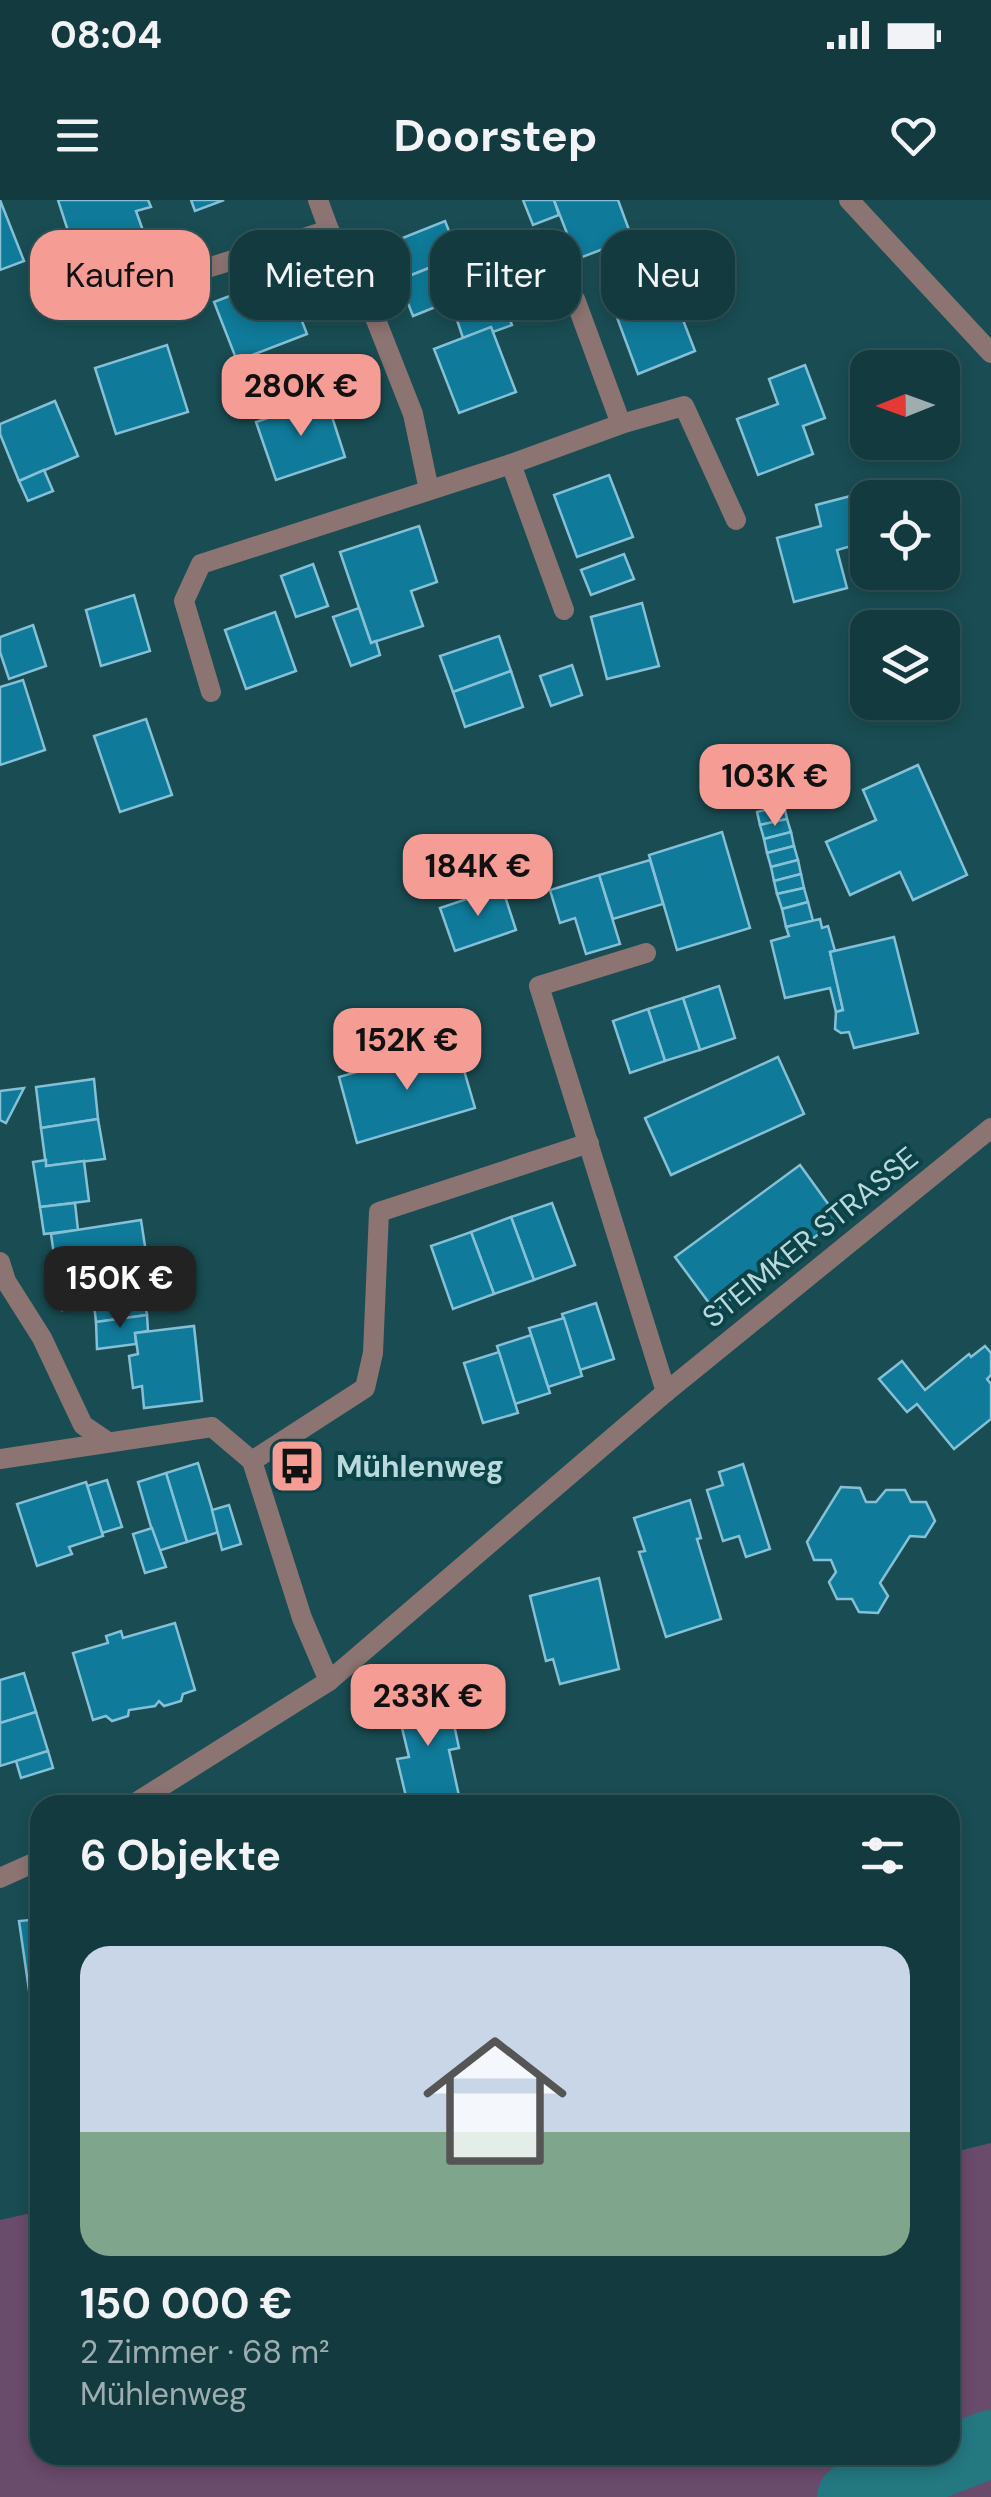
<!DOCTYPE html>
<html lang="de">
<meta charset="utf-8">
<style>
:root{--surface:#133a3e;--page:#1c4145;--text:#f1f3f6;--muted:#9dadb0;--line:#325458;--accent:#f59c95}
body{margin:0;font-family:"DM Sans",sans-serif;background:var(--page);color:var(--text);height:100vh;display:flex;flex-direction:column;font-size:38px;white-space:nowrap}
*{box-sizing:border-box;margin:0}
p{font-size:32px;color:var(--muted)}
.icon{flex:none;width:55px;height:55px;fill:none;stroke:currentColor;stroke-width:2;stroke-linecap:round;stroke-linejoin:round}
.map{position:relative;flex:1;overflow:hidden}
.drawer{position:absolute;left:30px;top:1595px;width:930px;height:670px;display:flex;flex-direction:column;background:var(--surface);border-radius:30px;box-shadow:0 5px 15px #0003,0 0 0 2px var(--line)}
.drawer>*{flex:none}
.banner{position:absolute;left:30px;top:30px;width:932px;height:90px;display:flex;gap:20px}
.needle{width:65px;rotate:269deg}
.tools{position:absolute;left:850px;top:150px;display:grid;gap:20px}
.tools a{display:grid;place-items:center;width:110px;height:110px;border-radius:20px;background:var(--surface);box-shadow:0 5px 15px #0003,0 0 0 2px var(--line);font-size:50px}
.price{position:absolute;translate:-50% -85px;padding:0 22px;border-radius:20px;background:var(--accent);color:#111;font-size:32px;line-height:65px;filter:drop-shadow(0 2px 5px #0008)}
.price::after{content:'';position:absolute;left:50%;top:60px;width:30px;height:22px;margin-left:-15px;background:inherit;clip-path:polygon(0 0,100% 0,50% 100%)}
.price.on{background:#222;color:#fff}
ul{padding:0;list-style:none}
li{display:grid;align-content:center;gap:20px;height:530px;padding:0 50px}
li+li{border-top:2px solid var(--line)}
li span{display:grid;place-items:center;height:310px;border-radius:30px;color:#555}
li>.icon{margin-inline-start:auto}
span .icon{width:180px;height:180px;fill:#fffc;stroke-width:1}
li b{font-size:42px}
h2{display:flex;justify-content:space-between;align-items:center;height:120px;padding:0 50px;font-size:42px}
.pill{padding:0 35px;border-radius:30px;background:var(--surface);box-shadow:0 5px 15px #0003,0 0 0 2px var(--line);font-size:35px;line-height:90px}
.pill.on{background:var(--accent);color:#111}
.status{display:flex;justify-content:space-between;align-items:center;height:70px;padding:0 50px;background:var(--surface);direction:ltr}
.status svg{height:28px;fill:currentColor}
header{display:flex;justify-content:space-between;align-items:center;height:130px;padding:0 50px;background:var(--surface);font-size:45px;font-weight:700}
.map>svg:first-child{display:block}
.green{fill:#694b6b}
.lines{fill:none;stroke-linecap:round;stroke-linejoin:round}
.river{stroke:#247880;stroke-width:68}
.building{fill:#0f7a99;stroke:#85c0d7;stroke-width:2.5}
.street{stroke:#8c7472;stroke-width:20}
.labels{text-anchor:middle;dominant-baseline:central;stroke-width:8;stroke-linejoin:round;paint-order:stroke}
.street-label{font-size:30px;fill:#b9d9dd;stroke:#0b4348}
.poi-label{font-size:30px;font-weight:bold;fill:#b9d9dd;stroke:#0b4348;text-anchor:start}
</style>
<div class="status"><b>08:04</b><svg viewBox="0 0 49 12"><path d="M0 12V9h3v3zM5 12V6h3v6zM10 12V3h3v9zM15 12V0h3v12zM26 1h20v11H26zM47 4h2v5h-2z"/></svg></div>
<header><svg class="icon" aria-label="menu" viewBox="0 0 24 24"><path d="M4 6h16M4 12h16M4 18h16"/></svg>Doorstep<svg class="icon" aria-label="heart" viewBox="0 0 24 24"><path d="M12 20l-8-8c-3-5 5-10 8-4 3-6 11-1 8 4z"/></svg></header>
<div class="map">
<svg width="991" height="2297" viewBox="0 0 991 2297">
<rect width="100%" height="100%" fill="#194d53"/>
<polygon class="green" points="991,1943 991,2297 0,2297 0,2020 40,2011 40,2255 950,2255 950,1953"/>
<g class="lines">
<polyline class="river" points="851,2297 991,2244"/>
</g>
<g class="building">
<polygon points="0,0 24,61 0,70"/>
<polygon points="58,0 148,0 151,7 136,11 146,39 78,62"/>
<polygon points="191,0 224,0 195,11"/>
<polygon points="523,0 554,0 559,15 533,25"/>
<polygon points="554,0 618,0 632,38 577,59"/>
<polygon points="445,21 459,56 399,80 385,45"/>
<polygon points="710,38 723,62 673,87 660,62"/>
<polygon points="459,56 473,92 413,116 399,80"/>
<polygon points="284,75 307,134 237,161 214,102"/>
<polygon points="494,76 503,103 457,120 450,101 473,92 470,85"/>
<polygon points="668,81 695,151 638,174 612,104"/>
<polygon points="503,103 512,125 493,132 491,127 463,138 457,120"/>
<polygon points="491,127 516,192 459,213 434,149"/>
<polygon points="167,145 188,212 116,234 95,168"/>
<polygon points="805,165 825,218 803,226 813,254 758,275 737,219 778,204 769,179"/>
<polygon points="326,198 345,257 276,280 256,222"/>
<polygon points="55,201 78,256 19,281 0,234 0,224"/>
<polygon points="44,270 53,291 28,301 19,281"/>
<polygon points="609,275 633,337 577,357 554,295"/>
<polygon points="870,291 868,321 850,326 855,345 837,350 847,388 794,402 777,338 821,326 816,305"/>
<polygon points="419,326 437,382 411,391 423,426 371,443 340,352"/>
<polygon points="624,354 634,379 591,395 581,370"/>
<polygon points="313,364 328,406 296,417 281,376"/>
<polygon points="134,395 150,451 101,466 86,410"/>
<polygon points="642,403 659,466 607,479 591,417"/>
<polygon points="359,408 371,443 376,441 380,455 351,466 333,417"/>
<polygon points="275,412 296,471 246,489 225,430"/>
<polygon points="33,425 46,466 9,479 0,452 0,437"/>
<polygon points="499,436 511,471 453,492 440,456"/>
<polygon points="572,465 582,495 551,506 540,476"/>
<polygon points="511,471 523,507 465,527 453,492"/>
<polygon points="23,480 45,550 0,565 0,487"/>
<polygon points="146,519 172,595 120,612 94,536"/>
<polygon points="918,565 967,675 913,700 900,672 850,695 826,642 876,620 863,590"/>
<polygon points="784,605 787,619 760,625 757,612"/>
<polygon points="787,619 791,632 764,639 760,625"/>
<polygon points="722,632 750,728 677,750 649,655"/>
<polygon points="791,632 794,646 767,653 764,639"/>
<polygon points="794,646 798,660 771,667 767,653"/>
<polygon points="650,660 663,704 613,719 599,675"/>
<polygon points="798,660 801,674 774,681 771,667"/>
<polygon points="801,674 804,688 777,694 774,681"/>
<polygon points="599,675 620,744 586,754 575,718 560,723 550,690"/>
<polygon points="502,687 516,730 455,751 440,708"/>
<polygon points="804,688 808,702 782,709 777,694"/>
<polygon points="808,702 813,721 786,727 782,709"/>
<polygon points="820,719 822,728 828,726 835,751 830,752 843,810 836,812 830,788 785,798 771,741 789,736 786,727"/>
<polygon points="894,737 918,833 854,848 849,832 841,833 835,829 836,812 843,810 830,752"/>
<polygon points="719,786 735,838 700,850 683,798"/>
<polygon points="683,798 700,850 665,861 648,809"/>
<polygon points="648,809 665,861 630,873 613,821"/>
<polygon points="456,843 475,908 357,943 339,877"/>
<polygon points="778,857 804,914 671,975 645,918"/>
<polygon points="94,879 98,919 41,928 36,887"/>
<polygon points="24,888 6,923 0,920 0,891"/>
<polygon points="98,919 105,959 46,966 41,928"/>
<polygon points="46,960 46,966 84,961 89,1001 40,1007 33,962"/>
<polygon points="800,965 839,1019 715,1111 675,1057"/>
<polygon points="75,1003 78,1030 44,1034 40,1007"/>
<polygon points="552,1003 575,1065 534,1080 511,1017"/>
<polygon points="511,1017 534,1080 494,1094 471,1032"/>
<polygon points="141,1020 150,1079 126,1082 128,1100 62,1110 51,1034"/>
<polygon points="471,1032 494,1094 453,1109 431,1046"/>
<polygon points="144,1094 147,1115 96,1122 94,1105"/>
<polygon points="596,1103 614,1159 580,1170 562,1114"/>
<polygon points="147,1115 148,1131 135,1133 136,1144 97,1149 96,1122"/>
<polygon points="564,1118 582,1176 548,1187 529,1128"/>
<polygon points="194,1126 202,1201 144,1208 142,1186 133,1188 129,1156 138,1154 135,1133"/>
<polygon points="531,1135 550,1193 515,1204 497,1146"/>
<polygon points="985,1146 991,1153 991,1175 987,1179 991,1184 991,1219 954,1249 917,1204 907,1212 879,1179 902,1161 925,1190 969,1154 971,1157"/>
<polygon points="499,1152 518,1213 483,1223 464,1163"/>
<polygon points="198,1263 219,1332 187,1342 166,1273"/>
<polygon points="743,1264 770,1349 746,1357 739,1336 723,1341 707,1290 723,1285 719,1272"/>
<polygon points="166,1273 187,1342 158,1351 138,1282"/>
<polygon points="107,1280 122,1327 102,1333 87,1286"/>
<polygon points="86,1282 103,1336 69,1347 72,1354 37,1366 17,1304"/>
<polygon points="841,1287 860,1288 866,1302 876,1302 886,1290 905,1290 911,1302 926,1302 935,1321 925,1337 910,1336 880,1383 888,1396 878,1413 859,1412 852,1399 837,1399 829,1382 836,1372 831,1360 814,1360 807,1342"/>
<polygon points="690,1300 701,1338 697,1339 721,1419 666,1437 639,1352 645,1351 634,1318"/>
<polygon points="229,1305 241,1344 222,1350 212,1310"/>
<polygon points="152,1328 166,1367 145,1373 133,1334"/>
<polygon points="599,1378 619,1469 560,1484 553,1459 546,1461 530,1396"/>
<polygon points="175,1423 195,1490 183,1494 181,1501 164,1506 159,1501 155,1506 129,1510 128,1516 112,1521 106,1516 93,1520 73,1453 108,1443 106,1436 121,1431 123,1438"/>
<polygon points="24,1473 36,1512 0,1523 0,1480"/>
<polygon points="446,1487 459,1548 449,1550 461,1605 408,1605 397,1559 409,1557 395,1499"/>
<polygon points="36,1512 48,1551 0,1566 0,1523"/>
<polygon points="48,1551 53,1568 21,1578 16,1561"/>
<polygon points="40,1719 40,1803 31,1804 19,1721"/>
</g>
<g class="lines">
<g class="street">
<polyline points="318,0 329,30 363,87 413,214 429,290"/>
<polyline points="849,0 991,153"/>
<polyline points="575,99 621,224"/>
<polyline points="76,109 329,30"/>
<polyline points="511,264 564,410"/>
<polyline points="211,492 184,401 201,364 511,264 621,224 684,206 736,320"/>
<polyline points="646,753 539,786 666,1192"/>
<polyline points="0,1062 6,1081 42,1138 83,1225 108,1242"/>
<polyline points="0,1259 212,1227 252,1261 302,1418 329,1481"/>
<polyline points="252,1261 365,1188 373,1153 379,1012 589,943"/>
<polyline points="132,1605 329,1481 666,1192 991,928"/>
<polyline points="0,1678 40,1660"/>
</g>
</g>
<defs>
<g id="bus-square" transform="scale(2.875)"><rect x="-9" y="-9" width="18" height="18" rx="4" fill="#f59c95" stroke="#0b4348"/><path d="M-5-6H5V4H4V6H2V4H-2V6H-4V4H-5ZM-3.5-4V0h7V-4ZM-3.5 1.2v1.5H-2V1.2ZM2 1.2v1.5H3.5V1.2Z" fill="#111"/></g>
</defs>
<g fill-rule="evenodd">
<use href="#bus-square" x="297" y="1266"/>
</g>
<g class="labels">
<g class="street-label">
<text transform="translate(810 1037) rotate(-39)">STEIMKER STRASSE</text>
</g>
<g class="poi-label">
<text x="336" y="1266">Mühlenweg</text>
</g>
</g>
</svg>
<div class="tools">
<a><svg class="needle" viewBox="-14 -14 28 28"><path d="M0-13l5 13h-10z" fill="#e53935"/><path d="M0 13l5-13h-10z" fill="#9dadb0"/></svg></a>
<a><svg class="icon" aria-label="locate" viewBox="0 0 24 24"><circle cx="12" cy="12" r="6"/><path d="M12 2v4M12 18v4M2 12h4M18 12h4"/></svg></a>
<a><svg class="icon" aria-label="layers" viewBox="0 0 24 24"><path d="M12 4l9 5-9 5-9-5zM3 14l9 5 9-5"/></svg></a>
</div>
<b class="price" style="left:301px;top:239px">280K €</b>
<b class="price" style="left:775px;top:629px">103K €</b>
<b class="price" style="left:478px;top:719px">184K €</b>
<b class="price" style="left:407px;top:893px">152K €</b>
<b class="price on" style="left:120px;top:1131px">150K €</b>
<b class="price" style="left:428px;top:1549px">233K €</b>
<div class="banner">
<a class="pill on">Kaufen</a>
<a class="pill">Mieten</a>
<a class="pill">Filter</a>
<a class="pill">Neu</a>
</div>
<section class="drawer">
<h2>6 Objekte<svg class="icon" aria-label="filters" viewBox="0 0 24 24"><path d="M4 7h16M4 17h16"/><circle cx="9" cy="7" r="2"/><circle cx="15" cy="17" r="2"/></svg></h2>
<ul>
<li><span style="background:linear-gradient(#c9d6e8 60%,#7fa58c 0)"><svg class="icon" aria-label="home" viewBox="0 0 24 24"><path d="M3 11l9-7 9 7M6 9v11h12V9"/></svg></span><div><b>150 000 €</b><p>2 Zimmer · 68 m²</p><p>Mühlenweg</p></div></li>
</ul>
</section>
</div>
